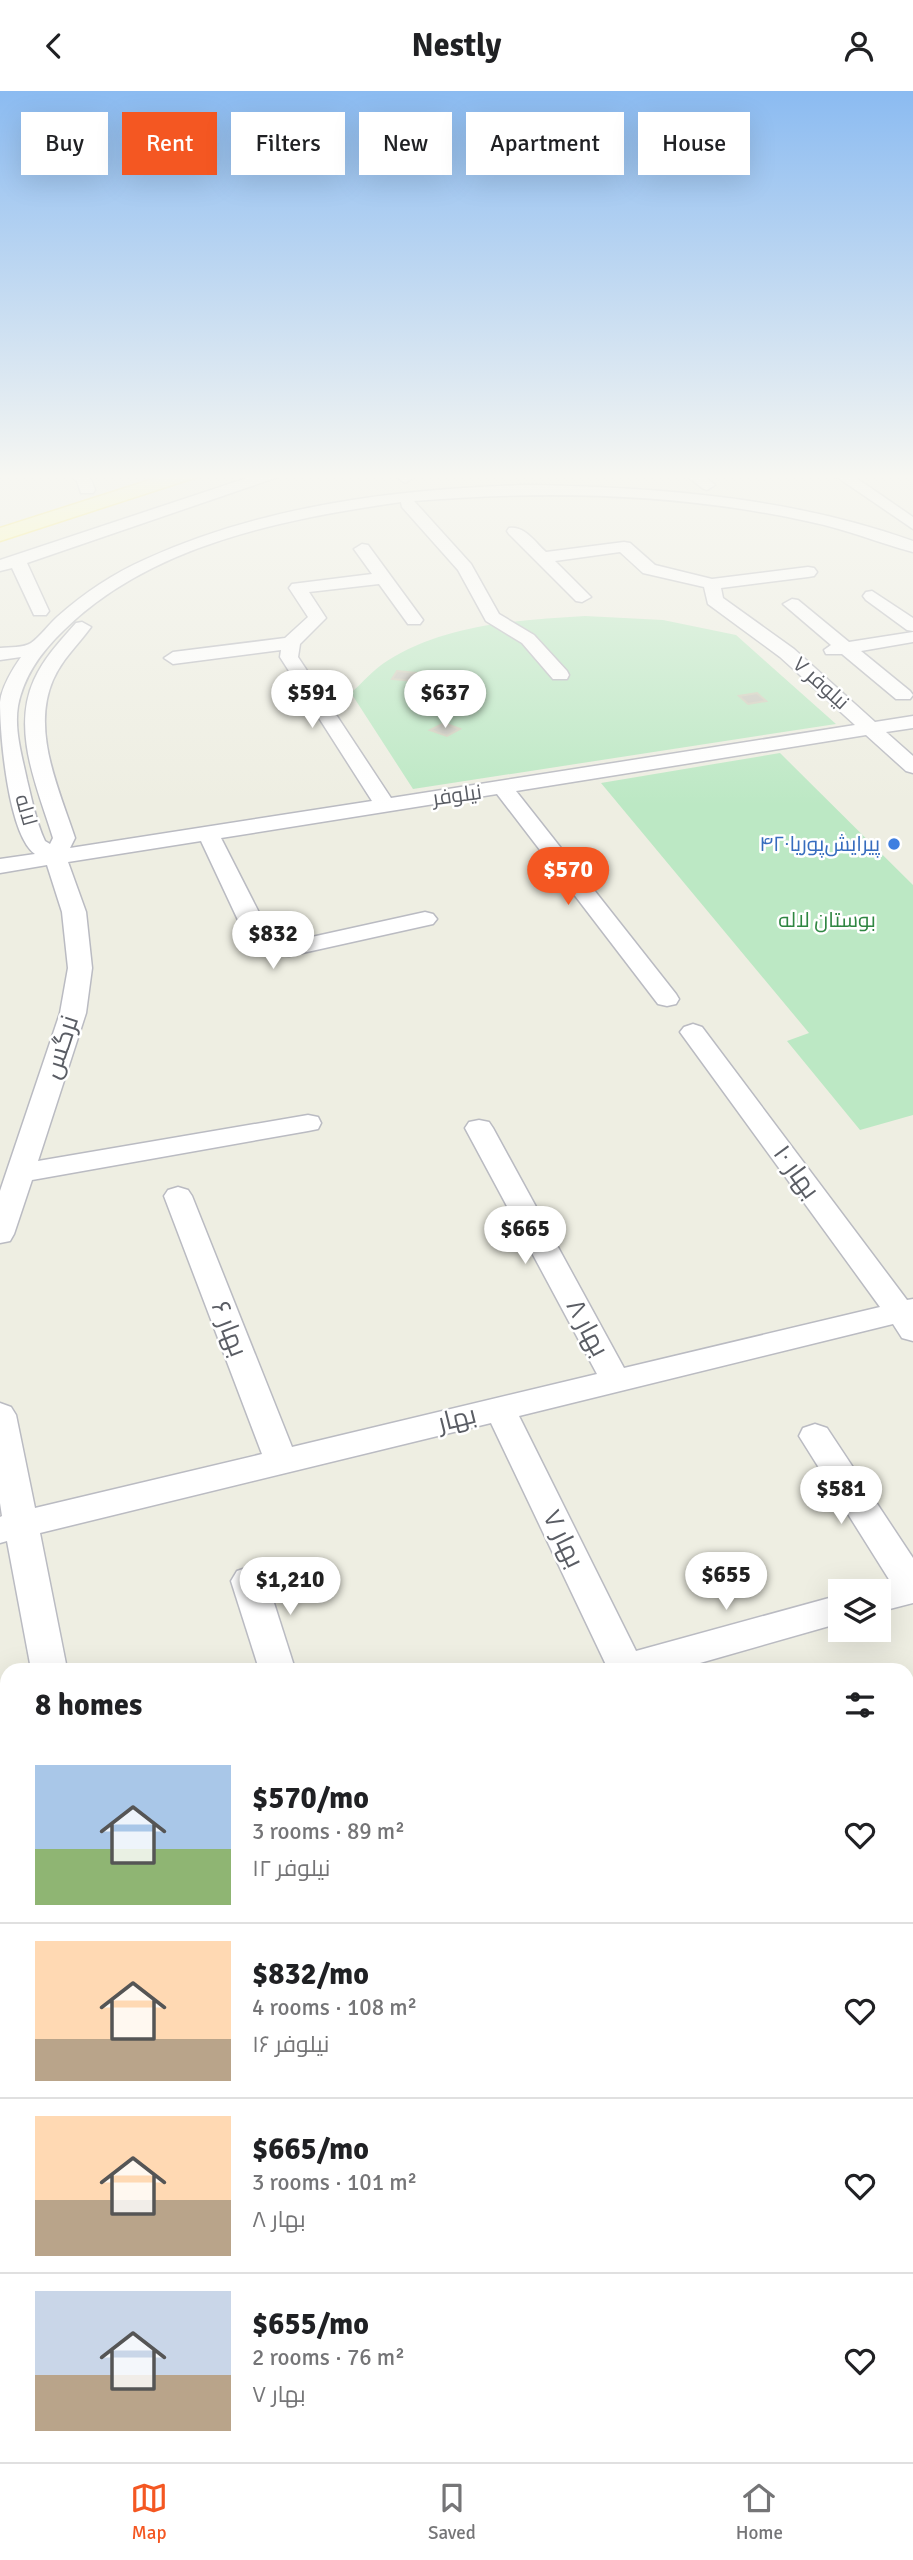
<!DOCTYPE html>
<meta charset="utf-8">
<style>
:root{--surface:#fff;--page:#f6f6f6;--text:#202124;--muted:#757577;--line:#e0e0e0;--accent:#f45722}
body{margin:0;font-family:Signika,Cairo,sans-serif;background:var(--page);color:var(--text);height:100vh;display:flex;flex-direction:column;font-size:26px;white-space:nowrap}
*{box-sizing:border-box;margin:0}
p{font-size:23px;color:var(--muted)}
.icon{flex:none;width:38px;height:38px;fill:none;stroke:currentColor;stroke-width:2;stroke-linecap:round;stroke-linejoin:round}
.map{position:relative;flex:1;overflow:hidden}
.side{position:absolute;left:0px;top:1572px;width:914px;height:800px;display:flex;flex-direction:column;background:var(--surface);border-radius:21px 21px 0 0;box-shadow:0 7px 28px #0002}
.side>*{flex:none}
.top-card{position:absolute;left:21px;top:21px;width:872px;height:63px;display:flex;gap:14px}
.fabs{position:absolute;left:828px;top:1488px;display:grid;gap:14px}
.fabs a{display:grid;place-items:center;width:63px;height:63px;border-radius:0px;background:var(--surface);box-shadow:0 7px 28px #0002;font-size:35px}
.price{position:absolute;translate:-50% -60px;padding:0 16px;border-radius:24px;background:#fff;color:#222;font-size:23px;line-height:46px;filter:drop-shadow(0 2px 4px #0008)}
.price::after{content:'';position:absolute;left:50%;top:42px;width:21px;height:16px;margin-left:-10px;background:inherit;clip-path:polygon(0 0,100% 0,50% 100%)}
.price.selected{background:var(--accent);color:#fff}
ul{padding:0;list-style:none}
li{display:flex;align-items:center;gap:21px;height:175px;padding:0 35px}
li+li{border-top:2px solid var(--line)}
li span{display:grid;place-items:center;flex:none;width:196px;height:140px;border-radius:0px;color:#555}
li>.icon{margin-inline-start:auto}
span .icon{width:84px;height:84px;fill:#fffc;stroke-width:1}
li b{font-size:30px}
h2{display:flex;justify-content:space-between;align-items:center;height:84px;padding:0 35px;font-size:30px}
.chip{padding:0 24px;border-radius:0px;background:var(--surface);box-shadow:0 7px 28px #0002;font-size:24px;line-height:63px}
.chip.selected{background:var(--accent);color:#fff}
header{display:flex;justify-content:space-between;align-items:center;height:91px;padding:0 35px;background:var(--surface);font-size:32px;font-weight:800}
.dock{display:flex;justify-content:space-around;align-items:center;height:98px;border-top:2px solid var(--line);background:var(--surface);font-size:19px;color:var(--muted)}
.dock a{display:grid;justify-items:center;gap:4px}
.dock .selected{color:var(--accent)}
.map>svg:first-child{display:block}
.green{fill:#bce8c4}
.building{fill:#cbcac1;stroke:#d3d1c0;stroke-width:2}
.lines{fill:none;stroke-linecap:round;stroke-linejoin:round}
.minor-casing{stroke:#babbc2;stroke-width:3}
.major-casing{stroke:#fae94e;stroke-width:3}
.minor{fill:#fff;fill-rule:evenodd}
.major{fill:#feffa6;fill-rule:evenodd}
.shop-dot{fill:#3f7fe0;stroke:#fff;stroke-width:2.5}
.labels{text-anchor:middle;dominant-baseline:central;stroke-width:5;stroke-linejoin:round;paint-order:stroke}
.far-street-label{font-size:21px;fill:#5a5d64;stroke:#fff}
.far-shop-label{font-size:21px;fill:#366cbe;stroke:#fff;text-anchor:end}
.far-park-label{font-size:21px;fill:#2f8642;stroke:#fff}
.street-label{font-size:26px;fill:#5a5d64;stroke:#fff}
</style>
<header><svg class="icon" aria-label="back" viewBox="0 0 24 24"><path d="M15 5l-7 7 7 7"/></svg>Nestly<svg class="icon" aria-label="person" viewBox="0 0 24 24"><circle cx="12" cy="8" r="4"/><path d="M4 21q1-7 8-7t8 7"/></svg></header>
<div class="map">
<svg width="913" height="2371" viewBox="0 0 913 2371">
<rect width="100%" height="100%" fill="#eeeee2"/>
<g class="green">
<path d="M585 525 663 529 736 544 836 633 413 698 351 602C362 592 374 578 387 570 446 533 519 529 585 525Z"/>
<polygon points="780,662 913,794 913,1024 860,1039 787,950 809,942 601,692"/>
</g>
<g class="building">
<polygon points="397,580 418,582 413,590 392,588"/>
<polygon points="757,602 766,610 748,613 739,605"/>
<polygon points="444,632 460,638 447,645 430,639"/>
</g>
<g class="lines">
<g class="minor-casing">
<g id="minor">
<path d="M68 382C84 382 90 382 95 399L93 402H81L77 390Z"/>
<polygon points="262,382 284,382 281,385 27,472 49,520 46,524 34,524 12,477 0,480 0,469"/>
<polygon points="391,382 408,382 413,387 405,392"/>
<polygon points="684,382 701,382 715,394 707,399 702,397"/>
<polygon points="831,382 849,382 913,426 913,438"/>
<path d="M527 394C657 396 790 406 913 450V461C879 452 846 438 811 431 681 402 546 399 414 410L471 473 499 523 534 544 567 580 569 584 567 588H553L522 552 486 530 458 479 402 416 401 411C285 428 151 453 64 539 42 560 24 584 18 615 14 639 22 665 27 689 32 709 36 731 45 750L50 753 53 747C38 698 11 640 34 589 44 567 60 550 76 532L82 531 91 536C78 554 62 568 53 589 31 640 59 698 75 747L70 757 372 710 280 566 281 559 173 573 164 567 173 561 285 547 308 526 289 497 292 493 372 483 354 458 362 453 368 454 423 529 420 533H408L379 493 309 501 326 527 300 553 298 566 391 707 855 634 780 566 708 513 704 496 643 482 620 461 555 470 591 506 582 511 576 510 509 443 507 440 509 437C524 434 535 451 546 461L624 451 630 452 655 474 712 488 808 476 814 477 817 481 814 485 808 486 721 497 723 507 794 558 875 631 913 625V637L886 641 913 665V682L906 680 866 644 516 700 676 903 679 908 676 913 667 915 658 913 497 703 221 747 273 849 289 851 425 821 433 823 437 828 433 833 289 865 258 861 245 844 201 750 68 771 86 821 92 877 86 922 38 1070 308 1024 318 1026 321 1032 318 1038 308 1040 32 1089 14 1143 10 1150 0 1152V1100L60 922 68 877 62 821 47 774 0 782V768L35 763C8 744 0 643 0 611 2 595 12 579 21 566L0 569V557C9 556 24 557 31 552 41 545 48 534 57 526 84 502 114 482 146 468 265 414 398 398 527 394Z"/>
<polygon points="872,500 913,527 913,540 907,539 866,509 863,505 866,501"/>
<polygon points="792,508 798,509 849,551 913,541 913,551 861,560 910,600 913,604 910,608 896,608 842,563 826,563 824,559 831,554 783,513"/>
<polygon points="693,933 702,936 907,1209 913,1208 913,1250 902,1247 893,1233 519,1325 636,1560 840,1504 840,1532 679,1578 608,1578 491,1332 40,1442 67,1578 31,1578 7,1450 0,1452 0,1426 2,1425 0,1412 0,1312 11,1316 16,1324 35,1417 262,1363 164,1105 168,1099 178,1096 188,1099 192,1105 292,1356 597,1283 465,1037 469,1031 479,1029 489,1031 493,1037 624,1277 880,1216 680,941 684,936"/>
<polygon points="815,1333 827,1337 913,1467 913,1512 878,1521 878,1500 864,1500 890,1490 799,1345 803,1337"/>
<polygon points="249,1476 261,1480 267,1490 295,1578 259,1578 231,1490 237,1480"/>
<polygon points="7,1739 7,1775 0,1777 0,1741"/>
<polygon points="913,1805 913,1843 906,1845 906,1807"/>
<polygon points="906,2136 913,2138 913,2196 906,2193"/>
<polygon points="7,2142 7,2190 0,2192 0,2144"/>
<polygon points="182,2364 233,2364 235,2371 183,2371"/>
<polygon points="498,2364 549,2364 551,2371 499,2371"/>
</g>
</g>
<g class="major-casing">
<polygon id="major" points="172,382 199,382 197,386 0,450 0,437"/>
</g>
<use href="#minor" class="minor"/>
<use href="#major" class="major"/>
</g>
<linearGradient id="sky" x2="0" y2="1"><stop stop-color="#8bbbf1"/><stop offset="0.54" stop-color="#f7f7f2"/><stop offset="1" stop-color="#f7f7f2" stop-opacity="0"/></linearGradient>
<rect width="913" height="714" fill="url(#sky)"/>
<circle class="shop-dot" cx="894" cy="753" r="7"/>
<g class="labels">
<g class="far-street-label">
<text transform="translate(821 592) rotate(42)">نیلوفر ۷</text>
<text transform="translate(457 704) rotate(-8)">نیلوفر</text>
<text transform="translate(26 719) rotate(74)">لاله</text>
</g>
<g class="far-shop-label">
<text x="880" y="753">پیرایش‌پوریا۴۲۰</text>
</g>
<g class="far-park-label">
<text x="827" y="829">بوستان لاله</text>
</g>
<g class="street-label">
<text transform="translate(61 956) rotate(-72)">نرگس</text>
<text transform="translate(796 1081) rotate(54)">بهار ۱۰</text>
<text transform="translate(587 1237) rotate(62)">بهار ۸</text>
<text transform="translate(229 1238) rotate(69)">بهار ۶</text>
<text transform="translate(457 1328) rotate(-14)">بهار</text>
<text transform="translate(563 1448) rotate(64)">بهار ۷</text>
</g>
</g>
</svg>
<div class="fabs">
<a><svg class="icon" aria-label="layers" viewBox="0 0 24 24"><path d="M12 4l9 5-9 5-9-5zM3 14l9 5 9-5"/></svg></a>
</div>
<b class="price" style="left:312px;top:639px">$591</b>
<b class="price" style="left:445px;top:639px">$637</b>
<b class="price selected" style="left:568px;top:816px">$570</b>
<b class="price" style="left:273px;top:880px">$832</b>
<b class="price" style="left:525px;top:1175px">$665</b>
<b class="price" style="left:841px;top:1435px">$581</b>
<b class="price" style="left:726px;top:1521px">$655</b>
<b class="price" style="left:290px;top:1526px">$1,210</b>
<div class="top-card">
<a class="chip">Buy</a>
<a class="chip selected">Rent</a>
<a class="chip">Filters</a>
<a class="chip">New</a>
<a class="chip">Apartment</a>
<a class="chip">House</a>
</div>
<section class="side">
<h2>8 homes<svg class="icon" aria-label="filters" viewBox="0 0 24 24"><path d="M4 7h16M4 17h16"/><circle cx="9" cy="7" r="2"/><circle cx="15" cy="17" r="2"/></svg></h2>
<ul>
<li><span style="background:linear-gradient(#a9c7e8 60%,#8fb573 0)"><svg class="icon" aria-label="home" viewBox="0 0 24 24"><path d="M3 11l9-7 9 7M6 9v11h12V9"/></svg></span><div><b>$570/mo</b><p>3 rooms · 89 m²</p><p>نیلوفر ۱۲</p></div><svg class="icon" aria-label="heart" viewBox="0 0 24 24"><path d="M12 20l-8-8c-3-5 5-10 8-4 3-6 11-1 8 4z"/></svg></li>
<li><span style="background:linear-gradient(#ffd9b3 70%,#b9a48a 0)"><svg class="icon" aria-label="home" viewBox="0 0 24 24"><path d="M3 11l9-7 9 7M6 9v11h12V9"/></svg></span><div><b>$832/mo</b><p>4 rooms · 108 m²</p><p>نیلوفر ۱۶</p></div><svg class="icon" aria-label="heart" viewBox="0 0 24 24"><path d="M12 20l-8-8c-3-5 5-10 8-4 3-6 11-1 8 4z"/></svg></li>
<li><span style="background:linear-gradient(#ffd9b3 60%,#b9a48a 0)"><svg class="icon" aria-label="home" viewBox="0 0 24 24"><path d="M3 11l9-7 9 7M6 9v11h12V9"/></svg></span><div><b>$665/mo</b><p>3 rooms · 101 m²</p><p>بهار ۸</p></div><svg class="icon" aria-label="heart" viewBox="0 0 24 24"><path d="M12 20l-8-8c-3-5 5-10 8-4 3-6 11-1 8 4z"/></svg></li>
<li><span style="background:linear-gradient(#c9d6e8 60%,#b9a48a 0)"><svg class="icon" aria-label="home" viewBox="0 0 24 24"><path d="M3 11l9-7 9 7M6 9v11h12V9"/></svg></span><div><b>$655/mo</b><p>2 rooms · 76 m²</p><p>بهار ۷</p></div><svg class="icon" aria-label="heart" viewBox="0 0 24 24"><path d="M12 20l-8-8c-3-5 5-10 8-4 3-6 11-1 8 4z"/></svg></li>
</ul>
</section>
</div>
<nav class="dock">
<a class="selected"><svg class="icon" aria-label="map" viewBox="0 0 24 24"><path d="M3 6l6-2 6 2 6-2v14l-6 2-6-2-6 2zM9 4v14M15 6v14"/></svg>Map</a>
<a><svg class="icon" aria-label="saved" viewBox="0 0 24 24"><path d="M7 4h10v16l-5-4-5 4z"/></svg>Saved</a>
<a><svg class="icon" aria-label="home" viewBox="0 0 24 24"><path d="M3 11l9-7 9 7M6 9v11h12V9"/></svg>Home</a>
</nav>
